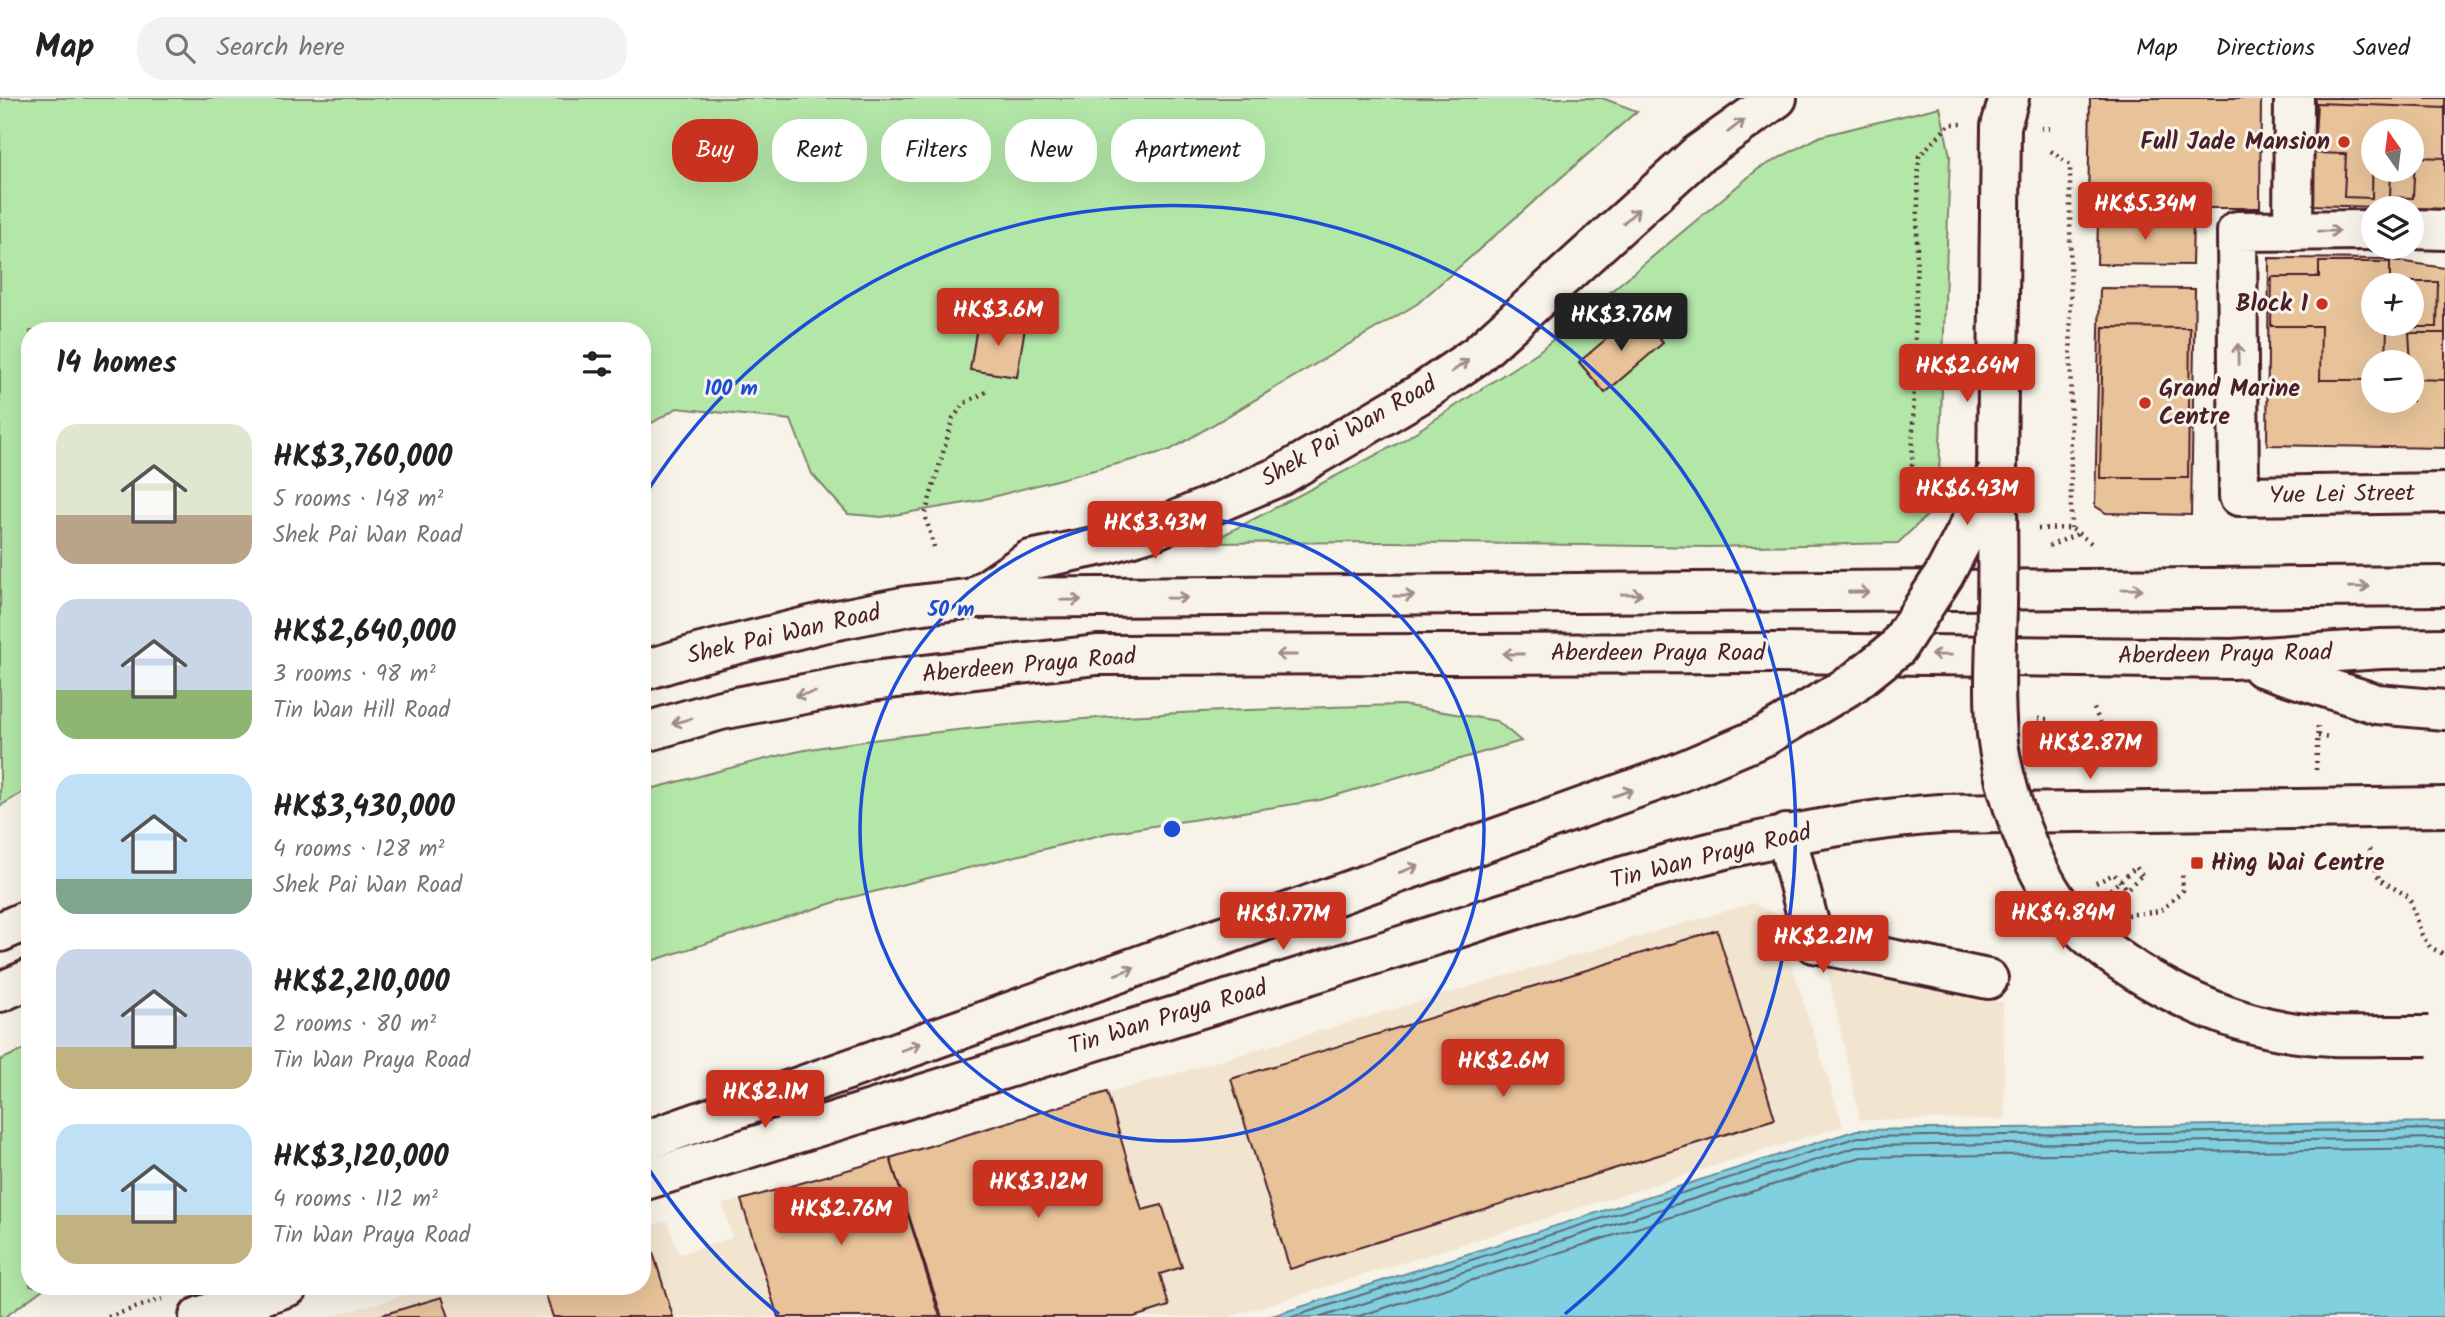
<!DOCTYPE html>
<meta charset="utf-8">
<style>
:root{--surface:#fff;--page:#f2f2f2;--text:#222;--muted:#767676;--line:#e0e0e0;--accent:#c8321e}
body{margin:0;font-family:Kalam,sans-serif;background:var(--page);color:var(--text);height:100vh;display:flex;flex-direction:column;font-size:26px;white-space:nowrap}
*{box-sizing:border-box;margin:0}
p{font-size:23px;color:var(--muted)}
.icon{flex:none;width:38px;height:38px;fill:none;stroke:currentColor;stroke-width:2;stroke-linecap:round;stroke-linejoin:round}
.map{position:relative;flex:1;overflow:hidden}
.panel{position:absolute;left:21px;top:224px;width:630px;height:973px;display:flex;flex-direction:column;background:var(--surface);border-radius:28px;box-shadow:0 7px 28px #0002}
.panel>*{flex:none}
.banner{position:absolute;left:672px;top:21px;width:665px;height:63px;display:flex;gap:14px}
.needle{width:46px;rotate:346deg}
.fabs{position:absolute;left:2361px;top:21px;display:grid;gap:14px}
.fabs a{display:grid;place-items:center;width:63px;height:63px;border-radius:50%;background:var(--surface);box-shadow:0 7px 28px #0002;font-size:35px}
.price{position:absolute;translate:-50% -60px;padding:0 16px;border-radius:7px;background:var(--accent);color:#fff;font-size:23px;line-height:46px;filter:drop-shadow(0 2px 4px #0008)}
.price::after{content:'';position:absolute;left:50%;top:42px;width:21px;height:16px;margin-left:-10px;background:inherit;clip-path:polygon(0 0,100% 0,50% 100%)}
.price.current{background:#222;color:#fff}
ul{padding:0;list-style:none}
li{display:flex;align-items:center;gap:21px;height:175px;padding:0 35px}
li span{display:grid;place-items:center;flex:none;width:196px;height:140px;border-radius:21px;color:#555}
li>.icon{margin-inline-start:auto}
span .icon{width:84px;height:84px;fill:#fffc;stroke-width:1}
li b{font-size:30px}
h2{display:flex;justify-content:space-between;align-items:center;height:84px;padding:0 35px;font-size:30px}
.pill{padding:0 24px;border-radius:28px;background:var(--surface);box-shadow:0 7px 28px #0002;font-size:24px;line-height:63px}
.pill.current{background:var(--accent);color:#fff}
header{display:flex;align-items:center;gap:42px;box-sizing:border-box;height:98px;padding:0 35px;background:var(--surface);border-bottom:2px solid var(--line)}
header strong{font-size:33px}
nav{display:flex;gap:38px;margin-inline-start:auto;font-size:24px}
.search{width:490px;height:63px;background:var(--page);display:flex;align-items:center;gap:18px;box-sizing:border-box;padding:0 24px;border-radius:28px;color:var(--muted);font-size:26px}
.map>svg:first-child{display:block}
.built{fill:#f2e5d0}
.green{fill:#b3e7a8;stroke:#7e836a;stroke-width:2}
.water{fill:#81d0df;stroke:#6b8997;stroke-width:2}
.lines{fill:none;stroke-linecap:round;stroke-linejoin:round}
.shore{stroke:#606673;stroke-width:2}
.building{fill:#e8c399;stroke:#4a1f2b;stroke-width:2;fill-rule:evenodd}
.minor-casing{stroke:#4a1f2b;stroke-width:44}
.major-casing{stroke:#4a1f2b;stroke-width:44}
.path{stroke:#4a1f2b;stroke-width:4.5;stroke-dasharray:2 5;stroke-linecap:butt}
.minor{stroke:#f7f3e8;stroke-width:38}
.major{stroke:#f7f3e8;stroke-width:38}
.major-bridge-casing{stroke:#4a1f2b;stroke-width:44;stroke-linecap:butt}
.path-bridge{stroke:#4a1f2b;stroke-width:4.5;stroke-dasharray:2 5;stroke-linecap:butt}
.major-bridge{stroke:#f7f3e8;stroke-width:38}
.oneway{stroke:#a0898a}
.ring{fill:none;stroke:#1d4ed8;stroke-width:3.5}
.poi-dot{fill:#c8321e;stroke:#f7f3e8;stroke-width:2.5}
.labels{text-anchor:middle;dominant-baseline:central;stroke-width:6;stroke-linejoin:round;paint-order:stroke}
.poi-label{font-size:24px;font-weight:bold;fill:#4a1f2b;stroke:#f7f3e8;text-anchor:end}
.street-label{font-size:24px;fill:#4a1f2b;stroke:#f7f3e8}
.centre{fill:#1d4ed8;stroke:#f7f3e8;stroke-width:3.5}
.ring-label{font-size:21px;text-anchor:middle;font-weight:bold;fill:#1d4ed8;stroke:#f7f3e8;stroke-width:6;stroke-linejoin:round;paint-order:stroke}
</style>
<header>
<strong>Map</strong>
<div class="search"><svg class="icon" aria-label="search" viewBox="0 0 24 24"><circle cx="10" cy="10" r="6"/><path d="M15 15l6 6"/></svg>Search here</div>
<nav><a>Map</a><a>Directions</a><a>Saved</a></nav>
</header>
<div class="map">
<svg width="2445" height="1219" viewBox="0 0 2445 1219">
<rect width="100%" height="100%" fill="#f7f3e8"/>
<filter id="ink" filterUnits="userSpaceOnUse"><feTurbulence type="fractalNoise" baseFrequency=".0143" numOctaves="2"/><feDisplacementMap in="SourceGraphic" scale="14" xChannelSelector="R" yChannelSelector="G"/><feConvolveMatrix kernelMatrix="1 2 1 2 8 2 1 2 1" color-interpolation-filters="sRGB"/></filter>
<g filter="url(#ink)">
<g class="built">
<polygon points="1753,805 1776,817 1843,1028 1229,1219 329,1219 437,1188 642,1188 642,1130 667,1123 679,1156 732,1140 723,1106 890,1060"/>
<polygon points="1827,870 2003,904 2005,1021 1860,1022"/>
</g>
<g class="green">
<polygon points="0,0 1602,0 1637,13 1417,206 1170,352 977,403 882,419 848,416 812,376 791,322 677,310 642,331 642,233 30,233 30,690 0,708"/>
<polygon points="1940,9 1950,58 1938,407 1898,445 1709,449 1390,444 1208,445 1399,345 1538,254 1758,71 1821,38"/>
<path d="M1402 607 1497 623 1521 643 1320 702 1108 735 845 801 642 866V693C701 679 762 659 822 649 1014 620 1209 612 1402 607Z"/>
<polygon points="30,949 30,1188 47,1188 5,1219 0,1219 0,962"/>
</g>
<polygon class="water" points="2445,1024 2445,1219 1269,1219 1857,1032"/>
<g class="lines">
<g class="shore">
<polyline points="1292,1219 1858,1039 2445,1031"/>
<polyline points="1321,1219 1860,1048 2445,1040"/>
<polyline points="1356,1219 1861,1059 2445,1050"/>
</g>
</g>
<g class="building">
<polygon points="2090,0 2261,0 2260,110 2088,110"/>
<path d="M2312 0H2445V111L2310 107ZM2373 33H2412V72H2373Z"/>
<polygon points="2317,5 2445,10 2445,60 2415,59 2413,100 2390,99 2391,72 2412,72 2412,33 2373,33 2372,100 2344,99 2346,56 2314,55"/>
<polygon points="2098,121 2193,122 2192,167 2097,166"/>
<path d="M2269 160 2386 161 2445 170V350L2267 347ZM2373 187H2412V226H2373ZM2373 264H2412V303H2373Z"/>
<path d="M2319 164H2390V184H2438L2437 229H2387L2386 264H2373V282H2320L2321 228H2271L2272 179H2319ZM2373 187H2412V226H2373Z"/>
<polygon points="2100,190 2195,191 2191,417 2106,415 2095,408"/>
<polygon points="1637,215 1663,245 1605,295 1579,264"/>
<polygon points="978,222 1025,229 1017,279 970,272"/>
<polygon points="2103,229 2190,230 2188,380 2100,380"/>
<polygon points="2409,235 2445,235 2445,282 2412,281"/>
<polygon points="1717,832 1775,1021 1290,1171 1231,981"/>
<polygon points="1107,994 1142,1112 1162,1107 1182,1169 1160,1176 1169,1208 1134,1219 942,1219 890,1060"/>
<polygon points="890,1060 940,1219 778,1219 741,1102"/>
<polygon points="646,1132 673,1219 553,1219 543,1188 642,1188 642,1133"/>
<polygon points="442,1199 449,1219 375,1219"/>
</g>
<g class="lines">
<g class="minor-casing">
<g id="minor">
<polyline points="2412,131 2445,132"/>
<polyline points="2373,132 2237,133 2239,398 2445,395"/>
<polyline points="2293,133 2294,0"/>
<polyline points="1786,736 1814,845 1988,881"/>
<path d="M642 1083C889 1007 1135 930 1382 854 1565 797 1749 729 1941 716L2445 709"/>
<polyline points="199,1219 289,1188"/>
</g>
</g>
<g class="major-casing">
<g id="major">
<polyline points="1997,375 2001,28 2009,0"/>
<polyline points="974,500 2445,488"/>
<polyline points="2261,569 2377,606 2445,612"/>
<polyline points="642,573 701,555 822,525 908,508 974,500 1030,462 1103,447 1156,431 1280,378 1423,294 1477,257 1697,57 1777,0"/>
<polyline points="642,635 721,612 872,583 1097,557 1778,555 2232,561 2381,551 2445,550"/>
<polyline points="0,834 30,821"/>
<polyline points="0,894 30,881"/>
<polyline points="642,1044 847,972"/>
</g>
</g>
<g class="path">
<polyline points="2041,30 2054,31"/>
<polyline points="2051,53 2070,67 2071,430"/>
<polyline points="1941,396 1912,372 1919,58 1950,26 1962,26"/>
<polyline points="2038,431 2071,430 2095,448"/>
<polyline points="2049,448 2078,436"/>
<polyline points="934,449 925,417 953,320 965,305 988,293"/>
<polyline points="2038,621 2048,621 2050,646 2086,656 2102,645 2102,629 2092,606"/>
<polyline points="2318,638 2329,640"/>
<polyline points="2316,672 2318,628"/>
<polyline points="2369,751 2379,781 2409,799 2422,837 2430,849 2445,857"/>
<polyline points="2105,796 2136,769 2142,777"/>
<polyline points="2127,817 2161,813 2183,792 2182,773"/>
<polyline points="108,1219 162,1201"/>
</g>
<use href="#minor" class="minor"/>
<use href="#major" class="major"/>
<g class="major-bridge-casing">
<g id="major-bridge">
<path d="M1997 381C1997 423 1998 466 1997 508 1996 551 1993 594 1997 636 2003 690 2032 776 2068 817 2117 872 2208 919 2280 932 2327 942 2380 937 2428 938"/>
<polyline points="847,972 1673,677 1765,638 1852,586 1897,550 1944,477 1997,375"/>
</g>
</g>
<polyline class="path-bridge" points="2096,785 2114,776 2127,791 2142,777"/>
<use href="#major-bridge" class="major-bridge"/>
</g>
<defs><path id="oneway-shaft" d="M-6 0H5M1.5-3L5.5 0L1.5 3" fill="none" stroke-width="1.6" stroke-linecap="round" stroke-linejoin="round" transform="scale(1.75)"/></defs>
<g class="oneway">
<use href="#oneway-shaft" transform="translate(1736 28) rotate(-37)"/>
<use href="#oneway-shaft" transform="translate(1631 118) rotate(-43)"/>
<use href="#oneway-shaft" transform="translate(2329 133) rotate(-1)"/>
<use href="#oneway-shaft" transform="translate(2238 256) rotate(-91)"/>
<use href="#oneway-shaft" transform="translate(1460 268) rotate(-35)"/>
<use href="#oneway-shaft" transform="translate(2359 489) rotate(-1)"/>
<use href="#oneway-shaft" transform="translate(2132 491) rotate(-1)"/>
<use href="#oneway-shaft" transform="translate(1859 494)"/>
<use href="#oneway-shaft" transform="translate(1632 496) rotate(-1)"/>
<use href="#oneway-shaft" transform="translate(1404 498) rotate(-1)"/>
<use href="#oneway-shaft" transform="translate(1177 500) rotate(-1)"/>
<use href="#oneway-shaft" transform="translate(1071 502) rotate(-1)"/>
<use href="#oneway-shaft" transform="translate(1513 556) rotate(180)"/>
<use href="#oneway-shaft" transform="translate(1286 557) rotate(180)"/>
<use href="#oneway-shaft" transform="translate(1941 557) rotate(-179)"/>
<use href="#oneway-shaft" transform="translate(805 596) rotate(170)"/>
<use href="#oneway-shaft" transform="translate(682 623) rotate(164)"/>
<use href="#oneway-shaft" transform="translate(1623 695) rotate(-19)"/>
<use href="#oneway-shaft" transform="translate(1409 771) rotate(-20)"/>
<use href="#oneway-shaft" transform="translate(1125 873) rotate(-20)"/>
<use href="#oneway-shaft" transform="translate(911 949) rotate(-20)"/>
</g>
</g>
<g class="ring">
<circle cx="1172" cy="731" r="312"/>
<path d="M779 1216A624 624 0 0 1 643 1062M643 400A624 624 0 1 1 1565 1216"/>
</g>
<g class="poi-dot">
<circle cx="2344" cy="44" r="7"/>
<circle cx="2322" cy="206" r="7"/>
<circle cx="2145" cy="305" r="7"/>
<rect x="2190" y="758" width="14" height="14" rx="3.5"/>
</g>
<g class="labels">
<g class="poi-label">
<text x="2330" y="44">Full Jade Mansion</text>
<text x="2308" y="206">Block 1</text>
<text x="2159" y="291" text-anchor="start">Grand Marine<tspan x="2159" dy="28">Centre</tspan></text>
<text x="2211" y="765" text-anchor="start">Hing Wai Centre</text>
</g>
<g class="street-label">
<text transform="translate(1349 334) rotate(-30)">Shek Pai Wan Road</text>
<text transform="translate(2342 397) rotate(-1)">Yue Lei Street</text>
<text transform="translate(784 537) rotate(-13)">Shek Pai Wan Road</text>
<text x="1658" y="555">Aberdeen Praya Road</text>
<text transform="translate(2225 557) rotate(-1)">Aberdeen Praya Road</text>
<text transform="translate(1029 568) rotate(-5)">Aberdeen Praya Road</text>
<text transform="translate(1711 759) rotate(-14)">Tin Wan Praya Road</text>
<text transform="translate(1168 920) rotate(-17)">Tin Wan Praya Road</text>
</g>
</g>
<circle cx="1172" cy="731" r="10" class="centre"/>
<g class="ring-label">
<text x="731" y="297">100 m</text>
<text x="951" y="518">50 m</text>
</g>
</svg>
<div class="fabs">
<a><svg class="needle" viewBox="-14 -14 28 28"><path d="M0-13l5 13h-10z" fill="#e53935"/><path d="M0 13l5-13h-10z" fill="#767676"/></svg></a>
<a><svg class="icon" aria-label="layers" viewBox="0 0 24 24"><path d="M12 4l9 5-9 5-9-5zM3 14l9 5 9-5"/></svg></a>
<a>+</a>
<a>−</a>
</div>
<b class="price" style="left:2145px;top:144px">HK$5.34M</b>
<b class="price" style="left:998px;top:250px">HK$3.6M</b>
<b class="price current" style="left:1621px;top:255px">HK$3.76M</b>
<b class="price" style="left:1967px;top:306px">HK$2.64M</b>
<b class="price" style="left:1967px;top:429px">HK$6.43M</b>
<b class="price" style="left:1155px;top:463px">HK$3.43M</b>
<b class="price" style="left:2090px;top:683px">HK$2.87M</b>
<b class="price" style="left:2063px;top:853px">HK$4.84M</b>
<b class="price" style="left:1283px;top:854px">HK$1.77M</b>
<b class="price" style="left:1823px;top:877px">HK$2.21M</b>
<b class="price" style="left:1503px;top:1001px">HK$2.6M</b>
<b class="price" style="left:765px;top:1032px">HK$2.1M</b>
<b class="price" style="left:1038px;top:1122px">HK$3.12M</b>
<b class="price" style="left:841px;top:1149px">HK$2.76M</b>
<div class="banner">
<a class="pill current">Buy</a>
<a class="pill">Rent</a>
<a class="pill">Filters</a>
<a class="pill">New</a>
<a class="pill">Apartment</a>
</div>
<section class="panel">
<h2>14 homes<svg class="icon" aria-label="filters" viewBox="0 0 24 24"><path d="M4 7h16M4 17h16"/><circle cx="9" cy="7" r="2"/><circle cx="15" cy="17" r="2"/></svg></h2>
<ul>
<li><span style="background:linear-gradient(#dfe7d0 65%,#b9a48a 0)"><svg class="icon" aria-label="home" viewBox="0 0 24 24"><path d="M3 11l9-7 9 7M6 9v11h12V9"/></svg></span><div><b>HK$3,760,000</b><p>5 rooms · 148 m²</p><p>Shek Pai Wan Road</p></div></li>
<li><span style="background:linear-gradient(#c9d6e8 65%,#8fb573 0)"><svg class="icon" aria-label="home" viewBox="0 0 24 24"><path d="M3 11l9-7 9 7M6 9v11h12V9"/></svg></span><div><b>HK$2,640,000</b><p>3 rooms · 98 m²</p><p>Tin Wan Hill Road</p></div></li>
<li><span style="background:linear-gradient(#bfe0f5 75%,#7fa58c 0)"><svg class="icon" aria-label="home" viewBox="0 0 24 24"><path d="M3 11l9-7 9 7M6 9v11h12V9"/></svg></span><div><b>HK$3,430,000</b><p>4 rooms · 128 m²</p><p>Shek Pai Wan Road</p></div></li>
<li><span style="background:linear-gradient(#c9d6e8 70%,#c2b280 0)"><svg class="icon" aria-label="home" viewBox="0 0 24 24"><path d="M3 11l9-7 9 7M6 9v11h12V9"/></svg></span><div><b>HK$2,210,000</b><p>2 rooms · 80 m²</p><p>Tin Wan Praya Road</p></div></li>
<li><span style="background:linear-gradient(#bfe0f5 65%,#c2b280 0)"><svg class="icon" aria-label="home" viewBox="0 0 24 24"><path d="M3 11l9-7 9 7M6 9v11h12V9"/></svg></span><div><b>HK$3,120,000</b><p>4 rooms · 112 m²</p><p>Tin Wan Praya Road</p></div></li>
</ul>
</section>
</div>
